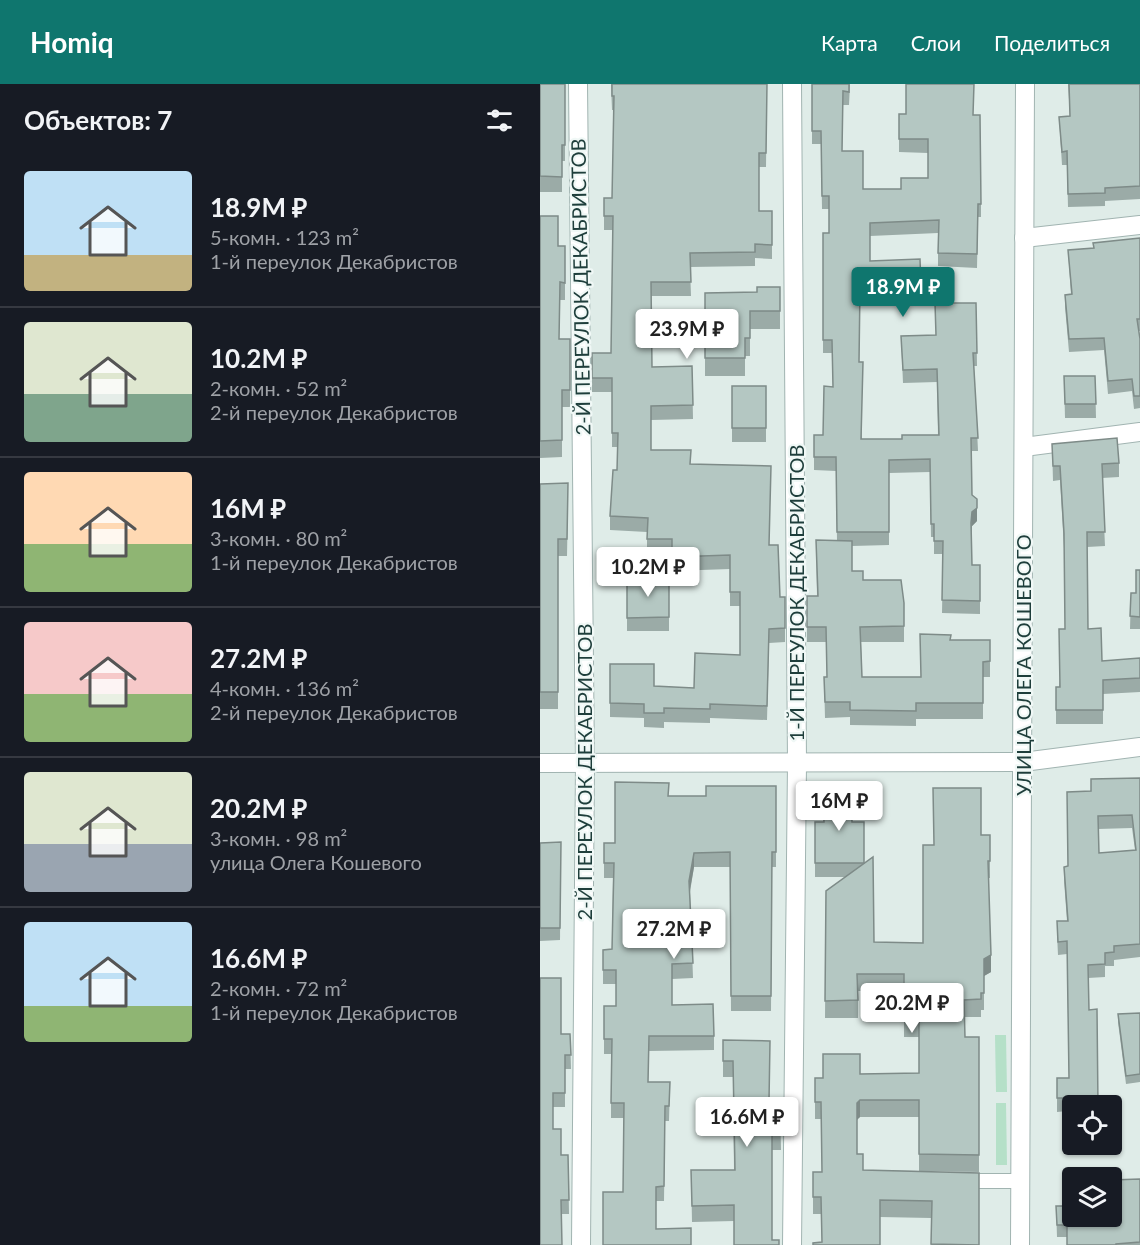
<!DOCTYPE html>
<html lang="ru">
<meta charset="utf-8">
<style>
:root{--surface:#171b24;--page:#242831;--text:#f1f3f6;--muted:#9ea1a6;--line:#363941;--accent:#0f766e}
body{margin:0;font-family:Lato,sans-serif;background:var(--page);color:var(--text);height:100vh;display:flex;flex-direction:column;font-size:22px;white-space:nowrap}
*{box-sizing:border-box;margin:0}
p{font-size:20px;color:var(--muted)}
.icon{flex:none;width:33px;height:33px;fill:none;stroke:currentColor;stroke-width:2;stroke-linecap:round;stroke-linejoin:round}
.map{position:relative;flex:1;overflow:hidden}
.drawer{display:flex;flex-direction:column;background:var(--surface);width:540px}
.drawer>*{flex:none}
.tools{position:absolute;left:522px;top:1011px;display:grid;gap:12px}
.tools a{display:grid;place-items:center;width:60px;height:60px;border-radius:6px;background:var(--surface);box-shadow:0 2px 4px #0004;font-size:30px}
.price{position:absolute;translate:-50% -51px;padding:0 14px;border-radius:6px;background:#fff;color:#222;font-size:20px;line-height:39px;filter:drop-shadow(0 2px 3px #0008)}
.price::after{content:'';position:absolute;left:50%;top:36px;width:18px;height:14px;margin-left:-9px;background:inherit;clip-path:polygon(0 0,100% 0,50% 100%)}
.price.on{background:var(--accent);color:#fff}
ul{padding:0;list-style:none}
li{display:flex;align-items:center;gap:18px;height:150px;padding:0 24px}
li+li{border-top:2px solid var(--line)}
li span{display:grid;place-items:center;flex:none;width:168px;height:120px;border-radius:6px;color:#555}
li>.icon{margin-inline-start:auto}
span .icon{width:72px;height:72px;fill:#fffc;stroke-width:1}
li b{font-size:26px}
h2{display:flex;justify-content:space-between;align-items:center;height:72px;padding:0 24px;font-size:26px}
header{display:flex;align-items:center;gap:36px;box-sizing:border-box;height:84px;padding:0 30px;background:var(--accent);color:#fff}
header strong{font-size:28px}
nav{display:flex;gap:33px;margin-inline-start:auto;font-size:21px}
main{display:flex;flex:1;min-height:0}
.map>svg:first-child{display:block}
.green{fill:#b5e0c8}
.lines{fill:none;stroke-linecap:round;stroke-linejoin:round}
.service-casing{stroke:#a1b4b1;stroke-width:16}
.minor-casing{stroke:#a1b4b1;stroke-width:20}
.tertiary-casing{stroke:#a1b4b1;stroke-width:20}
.service{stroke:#fff;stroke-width:14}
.minor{stroke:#fff;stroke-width:18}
.tertiary{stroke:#fff;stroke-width:18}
.wall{fill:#9baba7;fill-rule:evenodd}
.shaded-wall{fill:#7e8b88}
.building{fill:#b4c7c2;stroke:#7e8b88;stroke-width:1.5;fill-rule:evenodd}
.labels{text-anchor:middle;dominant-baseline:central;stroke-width:4.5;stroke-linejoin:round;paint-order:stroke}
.street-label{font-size:20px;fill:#1e3e3b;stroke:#f0f8f6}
</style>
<header>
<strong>Homiq</strong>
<nav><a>Карта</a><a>Слои</a><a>Поделиться</a></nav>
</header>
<main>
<section class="drawer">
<h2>Объектов: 7<svg class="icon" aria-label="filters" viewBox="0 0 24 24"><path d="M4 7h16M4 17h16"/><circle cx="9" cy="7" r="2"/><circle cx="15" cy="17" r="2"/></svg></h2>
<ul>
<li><span style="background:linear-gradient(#bfe0f5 70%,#c2b280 0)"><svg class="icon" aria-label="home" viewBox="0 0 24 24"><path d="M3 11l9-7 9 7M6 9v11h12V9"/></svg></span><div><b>18.9M ₽</b><p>5-комн. · 123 m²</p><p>1-й переулок Декабристов</p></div></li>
<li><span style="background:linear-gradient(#dfe7d0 60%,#7fa58c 0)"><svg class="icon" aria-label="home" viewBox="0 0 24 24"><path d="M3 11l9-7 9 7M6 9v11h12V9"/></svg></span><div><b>10.2M ₽</b><p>2-комн. · 52 m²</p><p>2-й переулок Декабристов</p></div></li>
<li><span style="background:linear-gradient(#ffd9b3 60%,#8fb573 0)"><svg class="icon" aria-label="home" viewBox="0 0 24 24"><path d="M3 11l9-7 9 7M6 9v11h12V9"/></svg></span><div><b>16M ₽</b><p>3-комн. · 80 m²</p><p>1-й переулок Декабристов</p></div></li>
<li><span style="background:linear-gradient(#f6c9c9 60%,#8fb573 0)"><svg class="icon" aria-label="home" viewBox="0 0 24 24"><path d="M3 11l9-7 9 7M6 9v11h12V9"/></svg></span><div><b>27.2M ₽</b><p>4-комн. · 136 m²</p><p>2-й переулок Декабристов</p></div></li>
<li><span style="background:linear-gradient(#dfe7d0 60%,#9aa5b1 0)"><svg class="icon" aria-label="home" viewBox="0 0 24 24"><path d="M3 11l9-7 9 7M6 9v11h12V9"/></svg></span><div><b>20.2M ₽</b><p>3-комн. · 98 m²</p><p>улица Олега Кошевого</p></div></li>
<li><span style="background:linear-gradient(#bfe0f5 70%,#8fb573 0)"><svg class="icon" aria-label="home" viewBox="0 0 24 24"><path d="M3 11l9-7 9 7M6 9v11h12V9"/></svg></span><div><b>16.6M ₽</b><p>2-комн. · 72 m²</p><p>1-й переулок Декабристов</p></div></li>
</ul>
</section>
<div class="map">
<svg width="600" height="1161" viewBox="0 0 600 1161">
<rect width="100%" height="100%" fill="#dfece8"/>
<g class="green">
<polygon points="455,951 466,951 467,1008 456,1008"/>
<polygon points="456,1019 466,1019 467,1081 456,1081"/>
</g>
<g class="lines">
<g class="service-casing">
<polyline id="service" points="422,1097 480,1097"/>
</g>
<g class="minor-casing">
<g id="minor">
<polyline points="38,0 45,679 41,1161"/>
<polyline points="252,0 257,679 252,1161"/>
<polyline points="484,154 600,141"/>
<polyline points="484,363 600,348"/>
<polyline points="480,1161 485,0"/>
</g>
</g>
<g class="tertiary-casing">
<polyline id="tertiary" points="0,679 483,678 600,663"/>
</g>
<use href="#service" class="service"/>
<use href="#minor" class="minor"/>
<use href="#tertiary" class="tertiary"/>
</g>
<g class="wall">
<polygon points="0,0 25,0 25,77 22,77 22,108 0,108"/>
<polygon points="71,0 227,0 226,83 219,83 219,127 232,127 232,175 215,174 215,182 150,183 151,212 111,212 112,283 152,282 153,335 111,336 111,366 151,380 230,461 240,513 245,513 245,558 229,559 227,636 170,634 170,639 124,638 124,644 104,643 104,634 70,633 70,580 114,602 154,604 200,571 200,522 190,522 190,485 132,487 132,469 107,469 107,448 70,446 70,432 77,386 77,363 72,363 72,308 52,308 52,269 71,269 73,146 64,146 64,114 72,114 74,26 72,26"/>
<polygon points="272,0 310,0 309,21 303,21 302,67 323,105 361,105 388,94 388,69 359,68 359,30 433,31 441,120 441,133 438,133 437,184 398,182 398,149 330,152 330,177 381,202 381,215 320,217 319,278 322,355 362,355 398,351 397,298 363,299 361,252 396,251 436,219 437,282 434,282 438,367 432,367 432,411 437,437 432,442 431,450 432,481 440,481 440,530 402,529 403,470 394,470 394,453 391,453 390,388 349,389 349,461 312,462 312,487 323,496 364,519 364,558 321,558 322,593 381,593 410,556 450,556 450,593 443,593 443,635 376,635 376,642 310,641 310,633 285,634 284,593 287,593 286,558 267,558 267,512 277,512 276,456 297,456 296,387 274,386 274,351 283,351 293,303 292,269 283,269 283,149 289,149 289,125 282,125 281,60 272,60"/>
<polygon points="528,0 600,0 600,115 565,117 565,122 528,123 527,81 522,81 519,33 530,32"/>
<polygon points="0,132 18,162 25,162 25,216 20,216 19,255 30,255 30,323 22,323 22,373 0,374"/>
<polygon points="600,154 600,247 599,247 600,255 600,324 594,325 592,307 568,310 564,266 529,268 525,223 525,211 531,210 528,166 553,164"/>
<polygon points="240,203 240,245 210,245 210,272 205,272 205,292 165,292 165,209 217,208"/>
<polygon points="524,292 555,292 556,334 525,334"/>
<rect x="192" y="302" width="34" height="56"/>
<polygon points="512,360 579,379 579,393 562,394 565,462 547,463 548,545 562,577 600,574 600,608 563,610 563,640 516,640 516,603 519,603 525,545 524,464 520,396 513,397"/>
<polygon points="0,400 28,416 27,472 18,472 18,625 0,625"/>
<polygon points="600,486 600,545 590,545 591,509 596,509"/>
<rect x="87" y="495" width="42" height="52"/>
<path d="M600 694V873L574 876V882H565V893L548 894 532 1022V1060H558V1067L528 1068 527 1027 517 1028V994H529L527 870 518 871 517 850 527 837 524 796V783L528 782 551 707ZM592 744 595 766 559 769 558 745Z"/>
<polygon points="236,702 236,783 232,783 231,927 191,927 190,783 154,783 150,808 153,894 132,895 132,921 174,952 174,966 109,967 108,998 130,998 129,1037 125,1037 124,1117 116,1117 63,1161 83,1108 84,1034 71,1034 71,970 64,970 64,922 76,922 76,900 63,900 63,866 72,865 73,794 64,794 64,759 75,759 128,712 166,712"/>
<path d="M275 738H312L324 780 334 858 383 859 394 761 441 751H450V794H448L451 888 444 892V926H441V933H425V953H439V1088L382 1087 439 1161H391V1134L340 1133 282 1158 281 1130H273V1088H282L281 1035H275V994H283L320 990 379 989V953H364V907H318V934H285L286 807 305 793H275ZM320 1033H379V1087L323 1086 317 1070V1035Z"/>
<polygon points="21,758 20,856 0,857 0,759"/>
<polygon points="0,894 21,894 21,950 30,950 31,985 25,985 25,1023 13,1023 13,1045 21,1045 21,1071 28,1071 29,1130 21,1130 22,1161 0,1161"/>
<polygon points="600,929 600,998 586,1000 578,938 578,930"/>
<polygon points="183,956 229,1017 240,1017 241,1066 232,1066 232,1156 239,1161 194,1137 152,1138 151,1086 194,1086 193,993 183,993"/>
<polygon points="600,1095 600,1161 527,1161 527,1153 517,1153 516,1122 529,1122"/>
</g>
<g class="shaded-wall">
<polygon points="437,424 437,437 432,442 431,452 432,428"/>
<polygon points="154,769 154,783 149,811 149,797"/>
<polygon points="451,871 451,888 444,892 444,875"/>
<polygon points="320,1016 320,1033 317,1036 317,1019"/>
</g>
<g class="building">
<polygon points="0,0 25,0 25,61 22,61 22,93 0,92"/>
<polygon points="72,0 227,0 226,69 219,69 219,127 232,127 232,161 215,160 215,168 150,169 151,198 111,198 112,283 152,282 153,321 111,322 111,366 151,366 150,380 231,382 229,461 238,461 240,513 245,513 245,544 229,545 227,622 170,620 170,625 124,624 124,629 104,629 104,620 70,619 70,580 114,580 114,602 154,604 155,569 200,571 200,508 190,508 190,471 132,473 132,455 107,455 108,434 70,432 73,386 77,386 78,349 72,349 72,294 52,294 52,269 71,269 73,132 64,132 64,114 72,114 74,12 72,12"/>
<polygon points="272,0 309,0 309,8 303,7 302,67 323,67 323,105 361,105 361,94 388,94 388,55 359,55 359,30 366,30 366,0 434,0 433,31 440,31 441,120 438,120 437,170 398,169 399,136 330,139 330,177 380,175 381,202 320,204 319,278 323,278 321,355 362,355 362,351 399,351 397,285 363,286 361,252 396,251 395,219 436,219 437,269 433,269 438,354 431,354 432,411 437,415 437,424 432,428 431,439 432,481 440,481 440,517 402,516 403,457 394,457 394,440 391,440 390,375 349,376 349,448 297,448 296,373 274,373 274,351 283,351 284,302 293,303 292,256 283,256 283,149 289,149 289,112 282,112 281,47 272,47"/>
<polygon points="529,0 600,0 600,102 565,104 565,109 528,110 527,67 522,68 519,33 530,32"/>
<polygon points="0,132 18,132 18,162 25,162 25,199 20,198 19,255 30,255 30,306 22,306 22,356 0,357"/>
<polygon points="600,154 600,235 597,235 600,255 600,312 594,312 592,295 568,297 564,254 529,255 525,211 532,210 528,166 554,164 553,159"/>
<polygon points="217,203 240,203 240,227 210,227 210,254 205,254 205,274 165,274 165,209 217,208"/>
<polygon points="524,292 555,292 556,320 525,320"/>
<rect x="192" y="302" width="34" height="42"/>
<polygon points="577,354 579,379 562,380 565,448 547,448 548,545 561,544 562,577 600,574 600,594 563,596 563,626 516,626 516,603 520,603 519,545 525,545 524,449 520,382 513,382 512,360"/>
<polygon points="28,399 27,455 18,455 18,608 0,608 0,400"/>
<polygon points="276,456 312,457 312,487 323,487 323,496 361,496 364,519 364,542 320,543 322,593 381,593 380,550 411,551 410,556 450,556 450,577 443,578 443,619 376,619 376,627 310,626 310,618 285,618 284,593 287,593 286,543 267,543 267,512 278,512"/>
<polygon points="596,486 600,486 600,533 590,532 591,509 596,509"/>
<polygon points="87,495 129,495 129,533 87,534"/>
<path d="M600 694V860L574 862V868L565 869V880L548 881 549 926 557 925 558 1022H532V1055H528L527 1014H517V994H529L527 857 518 858 517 837H528L524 783 528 782 527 708 551 707V695ZM592 731 596 766 559 769 558 732Z"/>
<polygon points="75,698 129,699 128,712 166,712 166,702 236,702 236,768 232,768 231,912 191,912 190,768 154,769 149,797 153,879 132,880 132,921 173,920 174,952 109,952 108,998 130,998 129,1022 125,1022 124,1102 116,1103 116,1145 151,1144 151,1161 63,1161 63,1108 83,1108 84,1019 71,1019 72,955 64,955 64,922 76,922 76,886 63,886 63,866 72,865 74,779 64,779 64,759 75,759"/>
<polygon points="393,704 441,704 441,751 450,751 450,777 448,777 451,871 444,875 444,909 441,909 441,915 424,916 425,953 439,953 439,1071 379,1070 379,1016 320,1016 317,1019 317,1070 323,1070 323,1086 439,1089 439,1161 391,1160 392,1117 340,1116 340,1161 273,1161 273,1159 282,1158 281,1113 273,1113 273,1088 282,1088 281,1018 275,1018 275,994 283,994 283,970 320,970 320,990 379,989 379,936 364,936 364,890 317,890 318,916 285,917 286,807 333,773 334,858 383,859 383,761 394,761"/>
<polygon points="283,707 311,707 312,738 324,738 324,779 275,779 275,738 284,738"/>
<polygon points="21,758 20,844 0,844 0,759"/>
<polygon points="0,894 21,894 21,950 30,950 31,971 25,971 25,1009 13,1009 13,1045 21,1045 21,1071 28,1071 29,1116 21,1116 22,1161 0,1161"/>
<polygon points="600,929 600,990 586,992 578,930"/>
<polygon points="183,956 230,957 229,1017 240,1017 241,1050 232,1050 232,1156 239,1156 239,1161 194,1161 194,1121 152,1122 151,1086 195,1086 193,977 183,977"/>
<polygon points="600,1095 600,1158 576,1160 576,1161 527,1161 527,1141 517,1141 516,1122 529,1122 528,1096 532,1096 532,1132 572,1132 572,1096"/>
</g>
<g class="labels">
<g class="street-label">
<text transform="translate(40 203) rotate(-91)">2-Й ПЕРЕУЛОК ДЕКАБРИСТОВ</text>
<text transform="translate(256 509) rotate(-90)">1-Й ПЕРЕУЛОК ДЕКАБРИСТОВ</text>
<text transform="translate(483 581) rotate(-90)">УЛИЦА ОЛЕГА КОШЕВОГО</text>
<text transform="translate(44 688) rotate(-90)">2-Й ПЕРЕУЛОК ДЕКАБРИСТОВ</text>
</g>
</g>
</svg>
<div class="tools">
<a><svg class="icon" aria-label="locate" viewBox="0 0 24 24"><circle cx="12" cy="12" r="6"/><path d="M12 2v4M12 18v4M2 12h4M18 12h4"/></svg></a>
<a><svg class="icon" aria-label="layers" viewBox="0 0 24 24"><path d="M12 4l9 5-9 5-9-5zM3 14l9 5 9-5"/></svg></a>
</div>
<b class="price on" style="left:363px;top:234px">18.9M ₽</b>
<b class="price" style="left:147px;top:276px">23.9M ₽</b>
<b class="price" style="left:108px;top:514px">10.2M ₽</b>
<b class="price" style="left:299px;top:748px">16M ₽</b>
<b class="price" style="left:134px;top:876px">27.2M ₽</b>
<b class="price" style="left:372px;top:950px">20.2M ₽</b>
<b class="price" style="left:207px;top:1064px">16.6M ₽</b>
</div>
</main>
